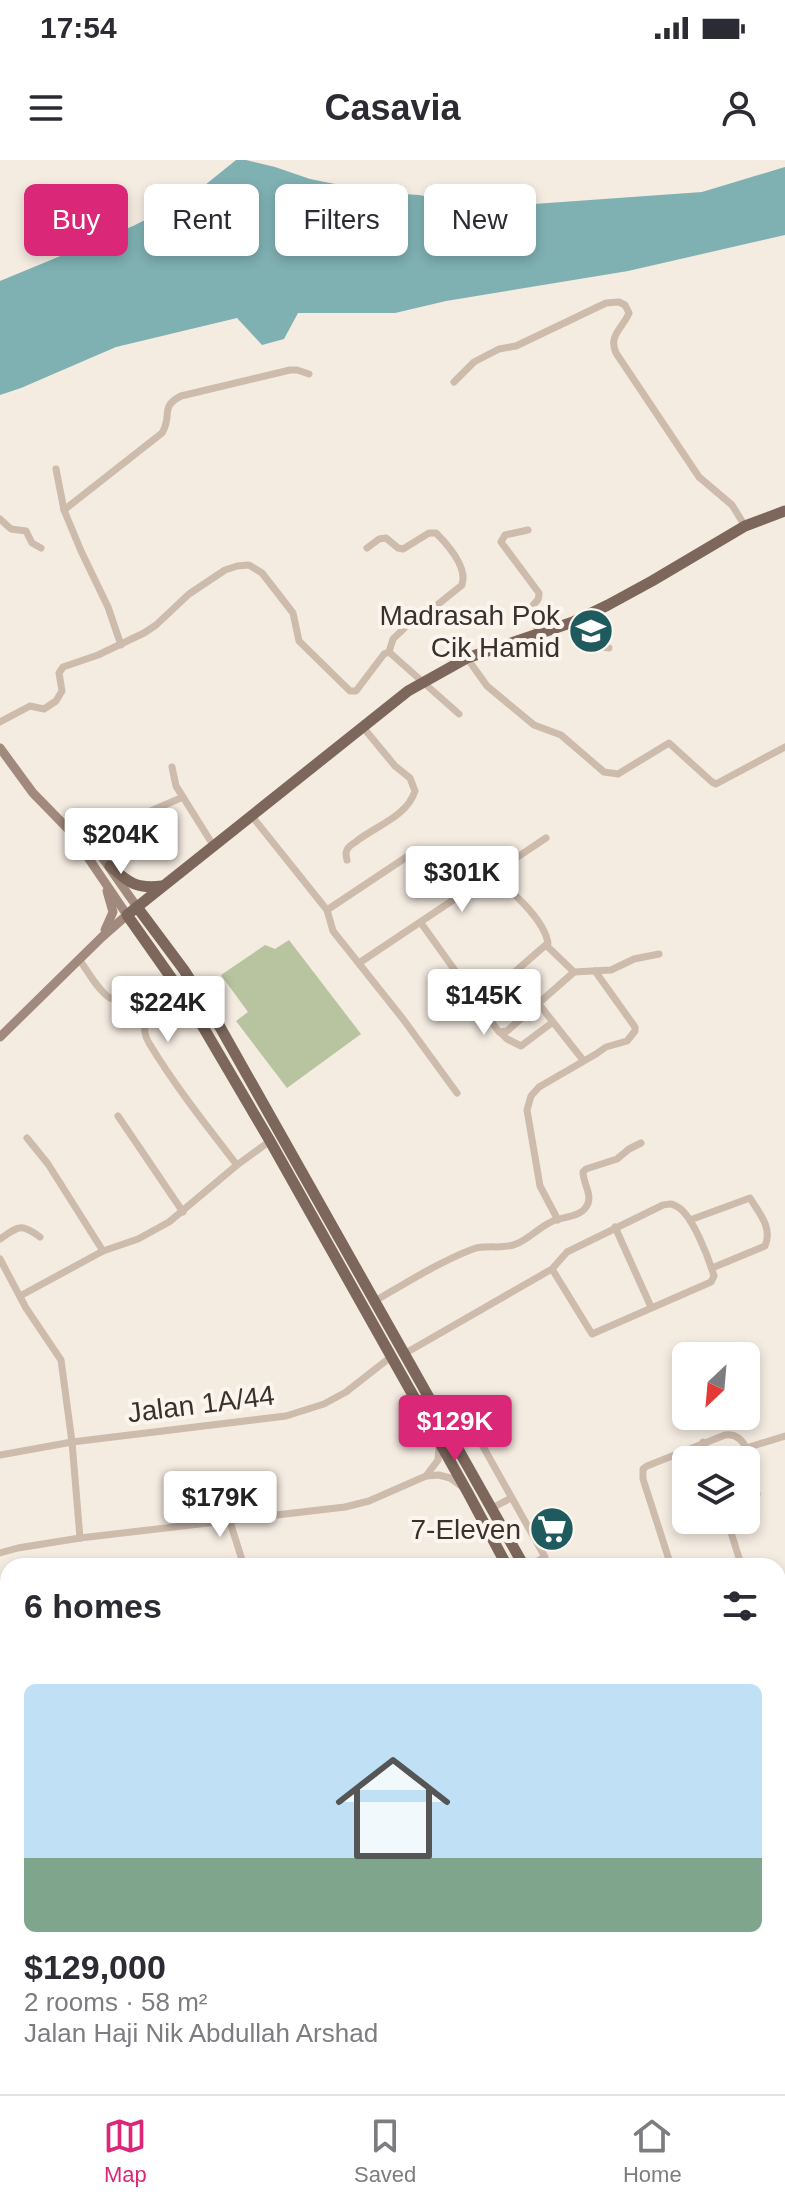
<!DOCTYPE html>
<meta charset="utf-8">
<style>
:root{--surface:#fff;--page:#f2f2f3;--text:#2b2b33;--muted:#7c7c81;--line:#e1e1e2;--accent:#db2777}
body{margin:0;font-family:Helvetica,sans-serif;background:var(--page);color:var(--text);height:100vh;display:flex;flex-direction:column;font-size:30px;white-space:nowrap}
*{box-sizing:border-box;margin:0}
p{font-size:26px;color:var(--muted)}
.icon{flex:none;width:44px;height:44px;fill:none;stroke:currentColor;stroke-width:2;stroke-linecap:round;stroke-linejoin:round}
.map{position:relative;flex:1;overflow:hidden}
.sheet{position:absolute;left:0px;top:1398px;width:786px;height:536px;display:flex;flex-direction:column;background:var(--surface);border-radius:24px 24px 0 0;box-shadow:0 4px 12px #0003}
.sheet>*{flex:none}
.hud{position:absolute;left:24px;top:24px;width:738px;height:72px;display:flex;gap:16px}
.needle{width:52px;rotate:206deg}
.tools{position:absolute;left:672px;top:1182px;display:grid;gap:16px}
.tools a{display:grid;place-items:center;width:88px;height:88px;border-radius:12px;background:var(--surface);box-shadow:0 4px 12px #0003;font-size:40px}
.price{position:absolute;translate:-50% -68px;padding:0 18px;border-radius:8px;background:#fff;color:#222;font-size:26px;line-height:52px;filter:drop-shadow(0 2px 4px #0008)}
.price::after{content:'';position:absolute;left:50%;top:48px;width:24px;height:18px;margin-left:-12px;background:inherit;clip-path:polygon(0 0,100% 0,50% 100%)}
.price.selected{background:var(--accent);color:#fff}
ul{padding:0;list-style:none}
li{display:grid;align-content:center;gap:16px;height:424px;padding:0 24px}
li+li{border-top:2px solid var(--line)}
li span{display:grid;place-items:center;height:248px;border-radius:12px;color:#555}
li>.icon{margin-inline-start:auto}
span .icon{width:144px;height:144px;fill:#fffc;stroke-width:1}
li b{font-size:34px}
h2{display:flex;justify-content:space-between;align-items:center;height:96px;padding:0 24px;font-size:34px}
.chip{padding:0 28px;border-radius:12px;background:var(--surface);box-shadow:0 4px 12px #0003;font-size:28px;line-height:72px}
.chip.selected{background:var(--accent);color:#fff}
.status{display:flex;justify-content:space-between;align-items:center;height:56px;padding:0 40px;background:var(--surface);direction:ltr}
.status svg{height:22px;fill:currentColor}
header{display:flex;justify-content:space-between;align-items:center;height:104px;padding:0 24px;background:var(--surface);font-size:36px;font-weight:700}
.dock{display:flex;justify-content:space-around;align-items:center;height:112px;border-top:2px solid var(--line);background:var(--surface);font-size:22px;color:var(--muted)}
.dock a{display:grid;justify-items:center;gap:4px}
.dock .selected{color:var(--accent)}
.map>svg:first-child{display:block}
.green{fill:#b8c4a0}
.water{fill:#7fb0b2}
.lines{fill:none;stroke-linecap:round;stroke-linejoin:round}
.street{stroke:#cdbbac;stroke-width:7}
.secondary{stroke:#a18a7d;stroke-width:9}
.primary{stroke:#7d675c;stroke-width:11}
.labels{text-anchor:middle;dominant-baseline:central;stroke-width:8;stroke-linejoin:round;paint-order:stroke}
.poi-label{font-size:28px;fill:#3b302b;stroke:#fbf5ee;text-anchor:end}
.street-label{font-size:28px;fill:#3b302b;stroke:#fbf5ee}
</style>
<div class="status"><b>17:54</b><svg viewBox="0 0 49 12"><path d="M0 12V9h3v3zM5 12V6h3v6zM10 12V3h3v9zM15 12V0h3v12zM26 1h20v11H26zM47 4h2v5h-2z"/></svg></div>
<header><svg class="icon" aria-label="menu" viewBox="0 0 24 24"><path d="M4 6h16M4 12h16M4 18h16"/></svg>Casavia<svg class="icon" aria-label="person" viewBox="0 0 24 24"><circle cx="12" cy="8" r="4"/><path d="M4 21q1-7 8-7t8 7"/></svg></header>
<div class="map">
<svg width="785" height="1934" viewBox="0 0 785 1934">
<rect width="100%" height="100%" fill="#f4ebe1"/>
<g class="green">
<polygon points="289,780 361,874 287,928 236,861 248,852 221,815 265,785 275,789"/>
<polygon points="781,1711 785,1719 785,1865 778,1867 778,1712"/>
</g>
<polygon class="water" points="236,0 246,0 275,7 310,19 375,32 419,35 470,44 534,44 702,32 785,7 785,75 628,111 446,141 395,153 298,153 284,179 262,185 237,158 116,187 21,228 0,235 0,121 133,66 189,38"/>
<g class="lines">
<g class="street">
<path d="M454 222 474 202 499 189 516 186 606 143 619 142 625 145 629 153C623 168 608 175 616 193L699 317 732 345 745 366"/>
<polyline points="56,309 64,350 81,391 108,447 121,485"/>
<path d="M64 350 162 273C173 256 159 247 181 236L290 210H297L309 214"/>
<polyline points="0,359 11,369 26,371 32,383 41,388"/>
<path d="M528 370 505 375 501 382 539 433C538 442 540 437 534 444 525 454 534 463 540 473"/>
<path d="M367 388 379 379 386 378 398 388 403 389 429 373H436C448 385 468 407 462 425L431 450 419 454 393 479 389 492"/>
<polyline points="573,462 590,485 609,488"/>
<polyline points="467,498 487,526 534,565 561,575 604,612 618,614 669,583 712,622 716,624 785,587"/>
<polyline points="0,562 30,546 44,549 56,541 62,531 59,513 63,507 98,495 144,473 156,465 189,434 225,410 237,406 249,405 262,413 293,453 299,481 350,531 356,531 384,494 389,492 459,554"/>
<polyline points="172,607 176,626 183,637"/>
<polyline points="251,655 327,750 333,771 403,859 457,933"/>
<polyline points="74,675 132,659 183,637 213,685"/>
<path d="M347 700C346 695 345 693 348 688 351 684 355 683 358 680 378 665 407 656 415 631L410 618 395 606 362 566"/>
<polyline points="327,750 408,696"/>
<polyline points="421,763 499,872 507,871 574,812"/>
<polyline points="547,786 574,812 611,810 634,799 659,794"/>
<path d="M79 799C87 810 99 832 110 838 124 844 128 827 143 848 151 859 139 867 149 883 175 926 206 965 237 1005"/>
<polyline points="359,803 546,678"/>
<path d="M477 840 510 816 548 783C544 759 510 729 491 715"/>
<polyline points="538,843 583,900"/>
<polyline points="501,873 507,879 521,886 553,862"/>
<polyline points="118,956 183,1052"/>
<polyline points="27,978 48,1004 103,1091"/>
<polyline points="558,1060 540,1026 527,950 531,936 539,927 596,894 606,887 627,881 635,871 635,867 595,811"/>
<path d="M690 1060 750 1038C759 1053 773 1068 765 1086L712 1108"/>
<polyline points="615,1067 651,1147"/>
<path d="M0 1079C19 1066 21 1063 40 1077"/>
<polyline points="0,1099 26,1148 61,1200 72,1282 80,1378"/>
<polyline points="20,1136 103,1091 138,1079 169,1062 237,1005 270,981"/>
<path d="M375 1141C406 1123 439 1102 473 1089 487 1084 503 1090 516 1084 529 1079 539 1067 553 1061 562 1057 580 1057 586 1047 594 1036 583 1024 583 1012L586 1009 617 999 629 989 641 983"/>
<path d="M404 1194 552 1109 567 1092 663 1045C669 1044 671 1043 676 1046 692 1053 709 1099 714 1116L711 1122 592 1174 552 1109"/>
<polyline points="451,1276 471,1265 545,1397 528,1406"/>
<polyline points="703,1282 709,1300"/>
<polyline points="746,1288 785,1276"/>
<polyline points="0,1295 72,1282 286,1256 324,1244 346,1232 392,1196"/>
<polyline points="426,1316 438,1300 439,1287"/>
<polyline points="492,1348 511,1338"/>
<polyline points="727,1360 741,1404 737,1406"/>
<polyline points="230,1362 244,1406"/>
<polyline points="0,1393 18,1388 80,1378 345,1347 369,1341 426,1316 439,1315 450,1318 461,1326"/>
<path d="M671 1406 643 1319V1309L647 1306 725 1275C751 1271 753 1314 757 1334"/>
<polyline points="778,1469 785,1467"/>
<polyline points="778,1618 785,1633"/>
<polyline points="0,1721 8,1716"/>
<polyline points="0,1886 8,1881"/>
<polyline points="411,1926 414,1934"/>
<polyline points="159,1934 171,1926"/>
<polyline points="337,1934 348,1926"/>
</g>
<g class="secondary">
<polyline points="0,588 33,633 74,675 97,690 137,747"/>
<polyline points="105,770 113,752 107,731"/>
<polyline points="0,877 102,777 127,755 87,696 82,681"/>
<polyline points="778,1588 785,1590"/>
<polyline points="605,1934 623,1926"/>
</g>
<g class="primary">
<path d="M110 706C129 723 136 729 162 726"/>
<polyline points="137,747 184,810 220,867 524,1406"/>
<polyline points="507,1406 468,1333 270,981 189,843 127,755 408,531 467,498 573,462 608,445 652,421 745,366 785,351"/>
<polyline points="697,1926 699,1934"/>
<polyline points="710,1926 712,1934"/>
</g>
</g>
<defs>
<g id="school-disc" transform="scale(2.3)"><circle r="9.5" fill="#1f5a5e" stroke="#fbf5ee"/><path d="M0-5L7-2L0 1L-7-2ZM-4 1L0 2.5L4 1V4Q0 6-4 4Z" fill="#fff"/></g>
<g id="supermarket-disc" transform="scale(2.3)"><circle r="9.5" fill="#1f5a5e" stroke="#fbf5ee"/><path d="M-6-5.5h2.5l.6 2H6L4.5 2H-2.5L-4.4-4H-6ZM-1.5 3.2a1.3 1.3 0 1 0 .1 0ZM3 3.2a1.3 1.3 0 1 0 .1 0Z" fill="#fff"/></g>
</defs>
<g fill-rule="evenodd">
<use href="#school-disc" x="591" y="471"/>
<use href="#supermarket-disc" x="552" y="1369"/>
</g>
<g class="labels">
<g class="poi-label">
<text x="560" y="455">Madrasah Pok<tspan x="560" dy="32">Cik Hamid</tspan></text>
<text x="521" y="1369">7-Eleven</text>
</g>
<g class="street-label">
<text transform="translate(201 1244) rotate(-7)">Jalan 1A/44</text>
</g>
</g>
</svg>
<div class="tools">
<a><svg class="needle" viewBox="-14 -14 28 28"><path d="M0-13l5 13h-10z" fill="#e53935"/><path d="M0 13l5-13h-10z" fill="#7c7c81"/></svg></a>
<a><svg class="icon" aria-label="layers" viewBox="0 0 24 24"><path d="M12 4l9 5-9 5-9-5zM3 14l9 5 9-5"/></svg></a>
</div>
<b class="price" style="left:121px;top:716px">$204K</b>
<b class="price" style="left:462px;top:754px">$301K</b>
<b class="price" style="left:484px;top:877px">$145K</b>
<b class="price" style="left:168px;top:884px">$224K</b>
<b class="price selected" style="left:455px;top:1303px">$129K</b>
<b class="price" style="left:220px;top:1379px">$179K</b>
<div class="hud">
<a class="chip selected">Buy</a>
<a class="chip">Rent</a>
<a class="chip">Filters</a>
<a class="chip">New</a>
</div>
<section class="sheet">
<h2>6 homes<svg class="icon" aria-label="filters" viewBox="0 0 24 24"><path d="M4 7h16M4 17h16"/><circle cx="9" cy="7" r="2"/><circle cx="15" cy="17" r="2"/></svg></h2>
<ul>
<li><span style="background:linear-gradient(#bfe0f5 70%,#7fa58c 0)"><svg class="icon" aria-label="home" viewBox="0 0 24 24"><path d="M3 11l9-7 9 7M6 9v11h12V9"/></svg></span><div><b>$129,000</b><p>2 rooms · 58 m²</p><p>Jalan Haji Nik Abdullah Arshad</p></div></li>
</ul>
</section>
</div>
<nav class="dock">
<a class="selected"><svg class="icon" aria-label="map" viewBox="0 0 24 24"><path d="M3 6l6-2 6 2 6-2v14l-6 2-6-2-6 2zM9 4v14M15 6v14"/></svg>Map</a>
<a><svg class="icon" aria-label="saved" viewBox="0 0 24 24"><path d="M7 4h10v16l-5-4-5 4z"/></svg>Saved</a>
<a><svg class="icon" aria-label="home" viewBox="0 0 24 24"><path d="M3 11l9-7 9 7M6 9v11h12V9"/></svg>Home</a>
</nav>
